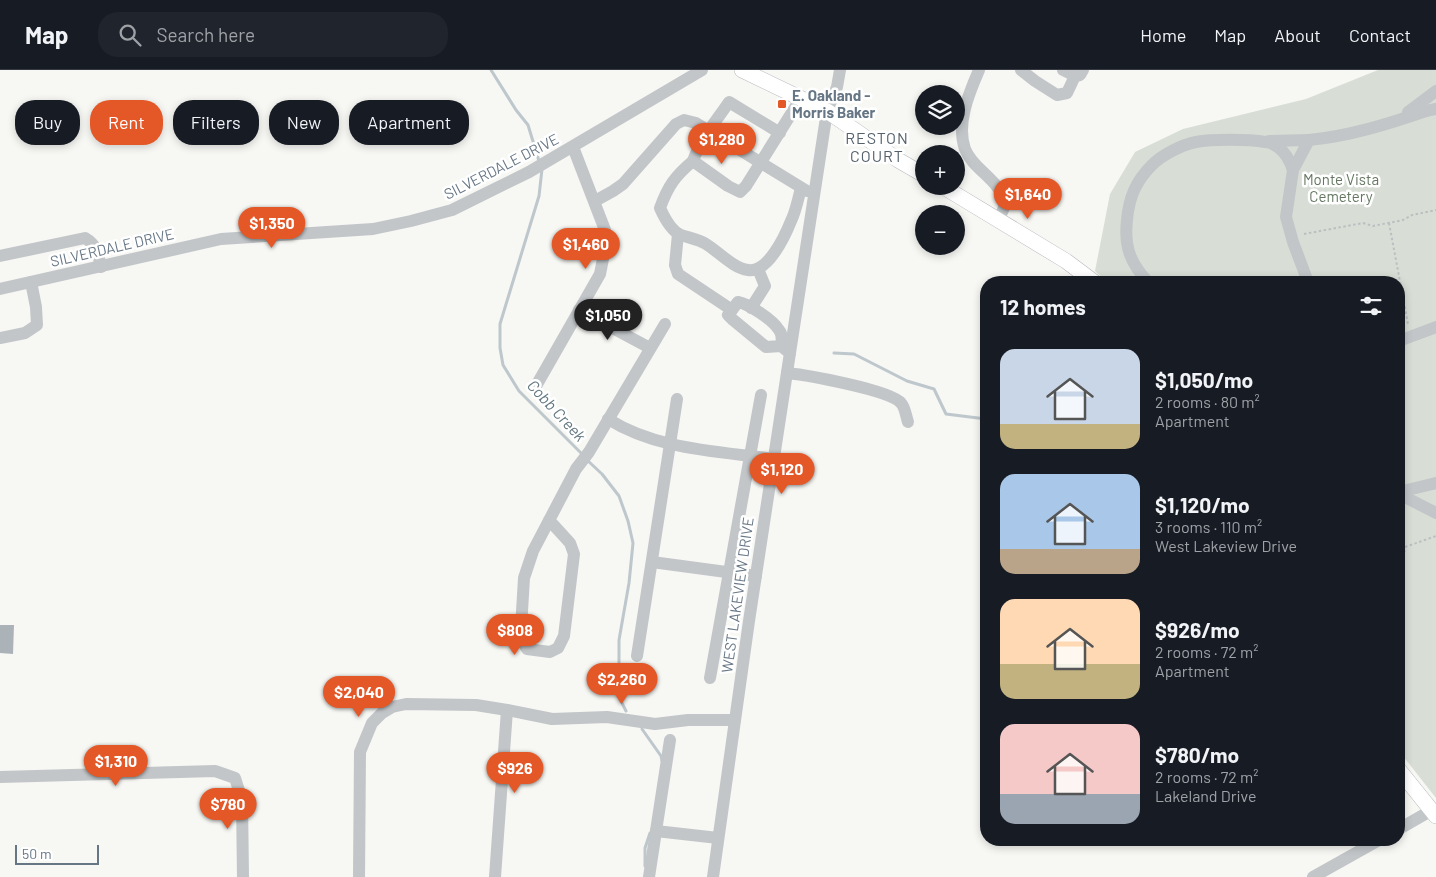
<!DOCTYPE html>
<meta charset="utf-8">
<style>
:root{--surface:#171b24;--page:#20242c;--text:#f1f3f6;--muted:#9ea1a6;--line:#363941;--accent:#e45727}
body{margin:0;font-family:Barlow,sans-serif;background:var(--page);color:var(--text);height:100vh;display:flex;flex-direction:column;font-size:19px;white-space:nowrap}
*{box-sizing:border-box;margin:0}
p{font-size:16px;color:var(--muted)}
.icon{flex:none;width:28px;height:28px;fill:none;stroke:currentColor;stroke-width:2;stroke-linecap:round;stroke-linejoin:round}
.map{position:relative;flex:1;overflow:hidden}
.details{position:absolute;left:980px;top:206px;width:425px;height:570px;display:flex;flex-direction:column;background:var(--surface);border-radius:20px;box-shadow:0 2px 8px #0003}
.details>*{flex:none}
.hud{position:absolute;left:15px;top:30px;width:475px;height:45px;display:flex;gap:10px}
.fabs{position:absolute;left:915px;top:15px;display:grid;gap:10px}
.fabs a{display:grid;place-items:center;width:50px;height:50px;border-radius:50%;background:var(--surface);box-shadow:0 2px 8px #0003;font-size:25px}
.scale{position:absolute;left:15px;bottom:12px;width:84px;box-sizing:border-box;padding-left:5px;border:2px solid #667685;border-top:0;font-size:14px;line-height:18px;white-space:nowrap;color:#667685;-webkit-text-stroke:4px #fff;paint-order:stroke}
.price{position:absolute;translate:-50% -42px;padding:0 11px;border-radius:18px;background:var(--accent);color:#fff;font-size:16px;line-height:32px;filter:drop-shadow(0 1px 2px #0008)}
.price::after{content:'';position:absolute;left:50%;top:30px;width:15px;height:11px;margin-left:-8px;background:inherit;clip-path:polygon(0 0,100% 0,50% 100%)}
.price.on{background:#222;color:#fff}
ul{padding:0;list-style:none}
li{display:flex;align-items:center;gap:15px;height:125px;padding:0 20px}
li span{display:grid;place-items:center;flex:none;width:140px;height:100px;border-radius:15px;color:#555}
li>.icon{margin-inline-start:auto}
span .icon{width:60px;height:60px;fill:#fffc;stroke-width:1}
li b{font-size:21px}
h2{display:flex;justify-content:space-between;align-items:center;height:60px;padding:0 20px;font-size:21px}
.pill{padding:0 18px;border-radius:20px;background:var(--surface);box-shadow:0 2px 8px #0003;font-size:18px;line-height:45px}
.pill.on{background:var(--accent);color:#fff}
header{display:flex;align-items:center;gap:30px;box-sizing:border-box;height:70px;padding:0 25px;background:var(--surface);border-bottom:1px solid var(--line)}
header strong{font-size:24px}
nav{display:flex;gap:28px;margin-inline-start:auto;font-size:18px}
.search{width:350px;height:45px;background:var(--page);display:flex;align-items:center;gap:12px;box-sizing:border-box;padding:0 18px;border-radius:20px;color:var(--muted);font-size:19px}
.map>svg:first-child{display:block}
.green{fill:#d8ded5}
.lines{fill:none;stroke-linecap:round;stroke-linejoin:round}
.stream{stroke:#bdc7cc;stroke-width:3}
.building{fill:#abb3b9}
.major-casing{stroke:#b5b9bd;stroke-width:16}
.path{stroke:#bcbec1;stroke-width:2;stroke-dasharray:2.5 2.5;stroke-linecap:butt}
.minor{stroke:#c2c6c9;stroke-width:12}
.major{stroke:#fff;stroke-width:15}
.poi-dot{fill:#e45727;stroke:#fff;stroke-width:2}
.labels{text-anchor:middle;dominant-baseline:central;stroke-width:5;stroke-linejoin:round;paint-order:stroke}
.poi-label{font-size:15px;font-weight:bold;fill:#667685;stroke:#fff;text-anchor:start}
.street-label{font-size:15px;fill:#667685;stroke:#fff}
.park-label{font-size:15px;fill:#657761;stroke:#fff}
.neighbourhood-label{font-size:16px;letter-spacing:1px;fill:#54606a;stroke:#fff}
.water-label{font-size:16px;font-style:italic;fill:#627781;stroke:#fff}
</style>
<header>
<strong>Map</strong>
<div class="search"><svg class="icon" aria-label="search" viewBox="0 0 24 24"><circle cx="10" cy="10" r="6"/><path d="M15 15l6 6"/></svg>Search here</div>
<nav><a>Home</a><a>Map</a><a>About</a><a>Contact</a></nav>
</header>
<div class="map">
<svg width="1436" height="807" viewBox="0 0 1436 807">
<rect width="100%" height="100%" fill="#f7f7f4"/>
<polygon class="green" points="1378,0 1436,0 1436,728 1399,681 1399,561 1405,554 1399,548 1399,212 1107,212 1095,201 1110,124 1135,82 1183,59 1306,29"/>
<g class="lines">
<g class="stream">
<polyline points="491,0 516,40 528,55 539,91"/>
<polyline points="542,99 539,126 500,254 500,278 503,295 519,321 583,385"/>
<polyline points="834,283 854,284 907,311 934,319 946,344 986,349"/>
<polyline points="587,390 602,404 619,426 628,451 633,473 629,513 619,570 619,627 626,641"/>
<polyline points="642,659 661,686 662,691"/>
<polyline points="645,796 645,778 650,763"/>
</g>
</g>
<polygon class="building" points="0,555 14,555 13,584 0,583"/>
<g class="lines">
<g class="major-casing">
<g id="major">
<polyline points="742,0 827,41 898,90 924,105"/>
<polyline points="942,116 1066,191 1094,212"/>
<polyline points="1399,700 1436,746"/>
</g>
</g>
<g class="path">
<polyline points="1389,153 1408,254"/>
<polyline points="1304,164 1363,153 1373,156 1403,150 1412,145 1436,140"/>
<polyline points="1399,474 1404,476 1405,480 1403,485 1399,487"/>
<polyline points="1405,477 1436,466"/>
</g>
<g class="minor">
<path d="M979 0C969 23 956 54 965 79 973 101 1004 111 1004 136 1004 140 1000 146 998 150"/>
<polyline points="1021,0 1035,11 1057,25 1067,23 1075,6"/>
<polyline points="1063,0 1075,6 1080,5 1083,0"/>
<polyline points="1408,42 1436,21"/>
<path d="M780 63 729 32C717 50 700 70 693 91L728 116 740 122 746 116 801 28"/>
<polyline points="1269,71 1309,70"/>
<path d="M693 91C675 106 668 116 660 138 664 147 671 161 681 165 689 168 698 169 706 174 719 182 733 198 748 200 768 203 785 166 791 151 796 141 798 129 801 118"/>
<polyline points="595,131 613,121 623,114 676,54 684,50 696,53 807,121"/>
<polyline points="678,164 675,195 678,204 732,240"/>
<path d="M0 186 85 168C97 175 98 184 101 197"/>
<path d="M1148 212C1130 193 1124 176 1127 150 1129 127 1136 111 1152 95 1162 85 1181 75 1196 72 1211 69 1249 69 1265 72 1269 72 1275 75 1279 78 1286 83 1290 91 1293 100"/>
<path d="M1308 212 1293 172 1286 147 1293 100 1309 70C1350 66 1388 54 1426 41L1436 39"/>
<polyline points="0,219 221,169 373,159 411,151 452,140 529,102 702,0"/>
<polyline points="751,238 765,216 758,199"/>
<polyline points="579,240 650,278"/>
<polyline points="0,268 25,263 37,255 36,237 31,212"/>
<polyline points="1399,271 1436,257"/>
<path d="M781 276 766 277 732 249 728 245 738 232C749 234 773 250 779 260 783 265 782 270 781 276L790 283"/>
<path d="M787 303C807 305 890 320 901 333 905 337 906 346 908 352"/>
<polyline points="536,316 600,204 607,169 605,160 573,77"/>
<path d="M608 349C657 380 718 381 774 389"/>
<polyline points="1399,422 1436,413"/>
<polyline points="1399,424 1436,443"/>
<polyline points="549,450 570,473 574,484 564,566 558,578 550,582 527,579 523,572 521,558 524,508 533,481 576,399 589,382 665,254"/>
<polyline points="652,492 756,506"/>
<polyline points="637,586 677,329"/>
<polyline points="986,588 986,590"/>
<polyline points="710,608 761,325"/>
<polyline points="0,707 215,701 235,708 242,730 243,807"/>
<polyline points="1399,759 1432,740"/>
<polyline points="656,761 670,670"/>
<polyline points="359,807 360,682 372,653 382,643 392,637 406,634 476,635 507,640 552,649 607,647 655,654 688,650 735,650"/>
<polyline points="495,807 507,640"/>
<polyline points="649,807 656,761 718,768"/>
<polyline points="713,807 749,551 827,41 837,17 840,0"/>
<polyline points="1313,807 1379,770"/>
</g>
<use href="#major" class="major"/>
</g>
<rect class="poi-dot" x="777" y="29" width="10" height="10" rx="2.5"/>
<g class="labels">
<g class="poi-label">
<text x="792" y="25">E. Oakland -<tspan x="792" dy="17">Morris Baker</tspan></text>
</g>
<g class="street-label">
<text transform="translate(501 96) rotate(-27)">SILVERDALE DRIVE</text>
<text transform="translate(112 177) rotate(-13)">SILVERDALE DRIVE</text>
<text transform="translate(737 525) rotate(-82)">WEST LAKEVIEW DRIVE</text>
</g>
<g class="park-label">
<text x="1341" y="109">Monte Vista<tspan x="1341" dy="17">Cemetery</tspan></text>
</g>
<g class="neighbourhood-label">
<text x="877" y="67">RESTON<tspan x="877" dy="18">COURT</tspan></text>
</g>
<g class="water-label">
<text transform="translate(557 340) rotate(47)">Cobb Creek</text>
</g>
</g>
</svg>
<div class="fabs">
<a><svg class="icon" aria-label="layers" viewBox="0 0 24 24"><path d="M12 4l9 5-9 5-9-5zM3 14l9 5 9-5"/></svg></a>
<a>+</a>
<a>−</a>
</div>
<div class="scale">50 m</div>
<b class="price" style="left:722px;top:95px">$1,280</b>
<b class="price" style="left:1028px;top:150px">$1,640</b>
<b class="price" style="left:272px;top:179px">$1,350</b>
<b class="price" style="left:586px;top:200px">$1,460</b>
<b class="price on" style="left:608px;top:271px">$1,050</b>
<b class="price" style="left:782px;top:425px">$1,120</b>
<b class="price" style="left:515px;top:586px">$808</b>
<b class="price" style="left:622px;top:635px">$2,260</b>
<b class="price" style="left:359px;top:648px">$2,040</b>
<b class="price" style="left:116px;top:717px">$1,310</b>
<b class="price" style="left:515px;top:724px">$926</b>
<b class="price" style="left:228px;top:760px">$780</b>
<div class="hud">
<a class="pill">Buy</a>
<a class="pill on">Rent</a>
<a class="pill">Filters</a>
<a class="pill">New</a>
<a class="pill">Apartment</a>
</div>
<section class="details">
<h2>12 homes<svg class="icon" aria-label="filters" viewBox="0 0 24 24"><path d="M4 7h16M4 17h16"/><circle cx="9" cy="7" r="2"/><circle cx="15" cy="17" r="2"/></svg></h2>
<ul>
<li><span style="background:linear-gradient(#c9d6e8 75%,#c2b280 0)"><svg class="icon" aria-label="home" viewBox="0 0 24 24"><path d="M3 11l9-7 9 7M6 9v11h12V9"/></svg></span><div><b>$1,050/mo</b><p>2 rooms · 80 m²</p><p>Apartment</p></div></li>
<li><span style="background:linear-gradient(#a9c7e8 75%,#b9a48a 0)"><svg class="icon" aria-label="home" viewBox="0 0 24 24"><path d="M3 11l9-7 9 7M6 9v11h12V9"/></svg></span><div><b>$1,120/mo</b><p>3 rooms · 110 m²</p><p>West Lakeview Drive</p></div></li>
<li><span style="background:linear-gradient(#ffd9b3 65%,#c2b280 0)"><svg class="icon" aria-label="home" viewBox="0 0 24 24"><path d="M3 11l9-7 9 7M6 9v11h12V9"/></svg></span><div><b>$926/mo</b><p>2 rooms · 72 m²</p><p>Apartment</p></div></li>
<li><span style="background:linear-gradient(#f6c9c9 70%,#9aa5b1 0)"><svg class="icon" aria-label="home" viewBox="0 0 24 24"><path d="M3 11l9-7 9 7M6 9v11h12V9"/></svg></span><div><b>$780/mo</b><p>2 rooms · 72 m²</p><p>Lakeland Drive</p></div></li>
</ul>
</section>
</div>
